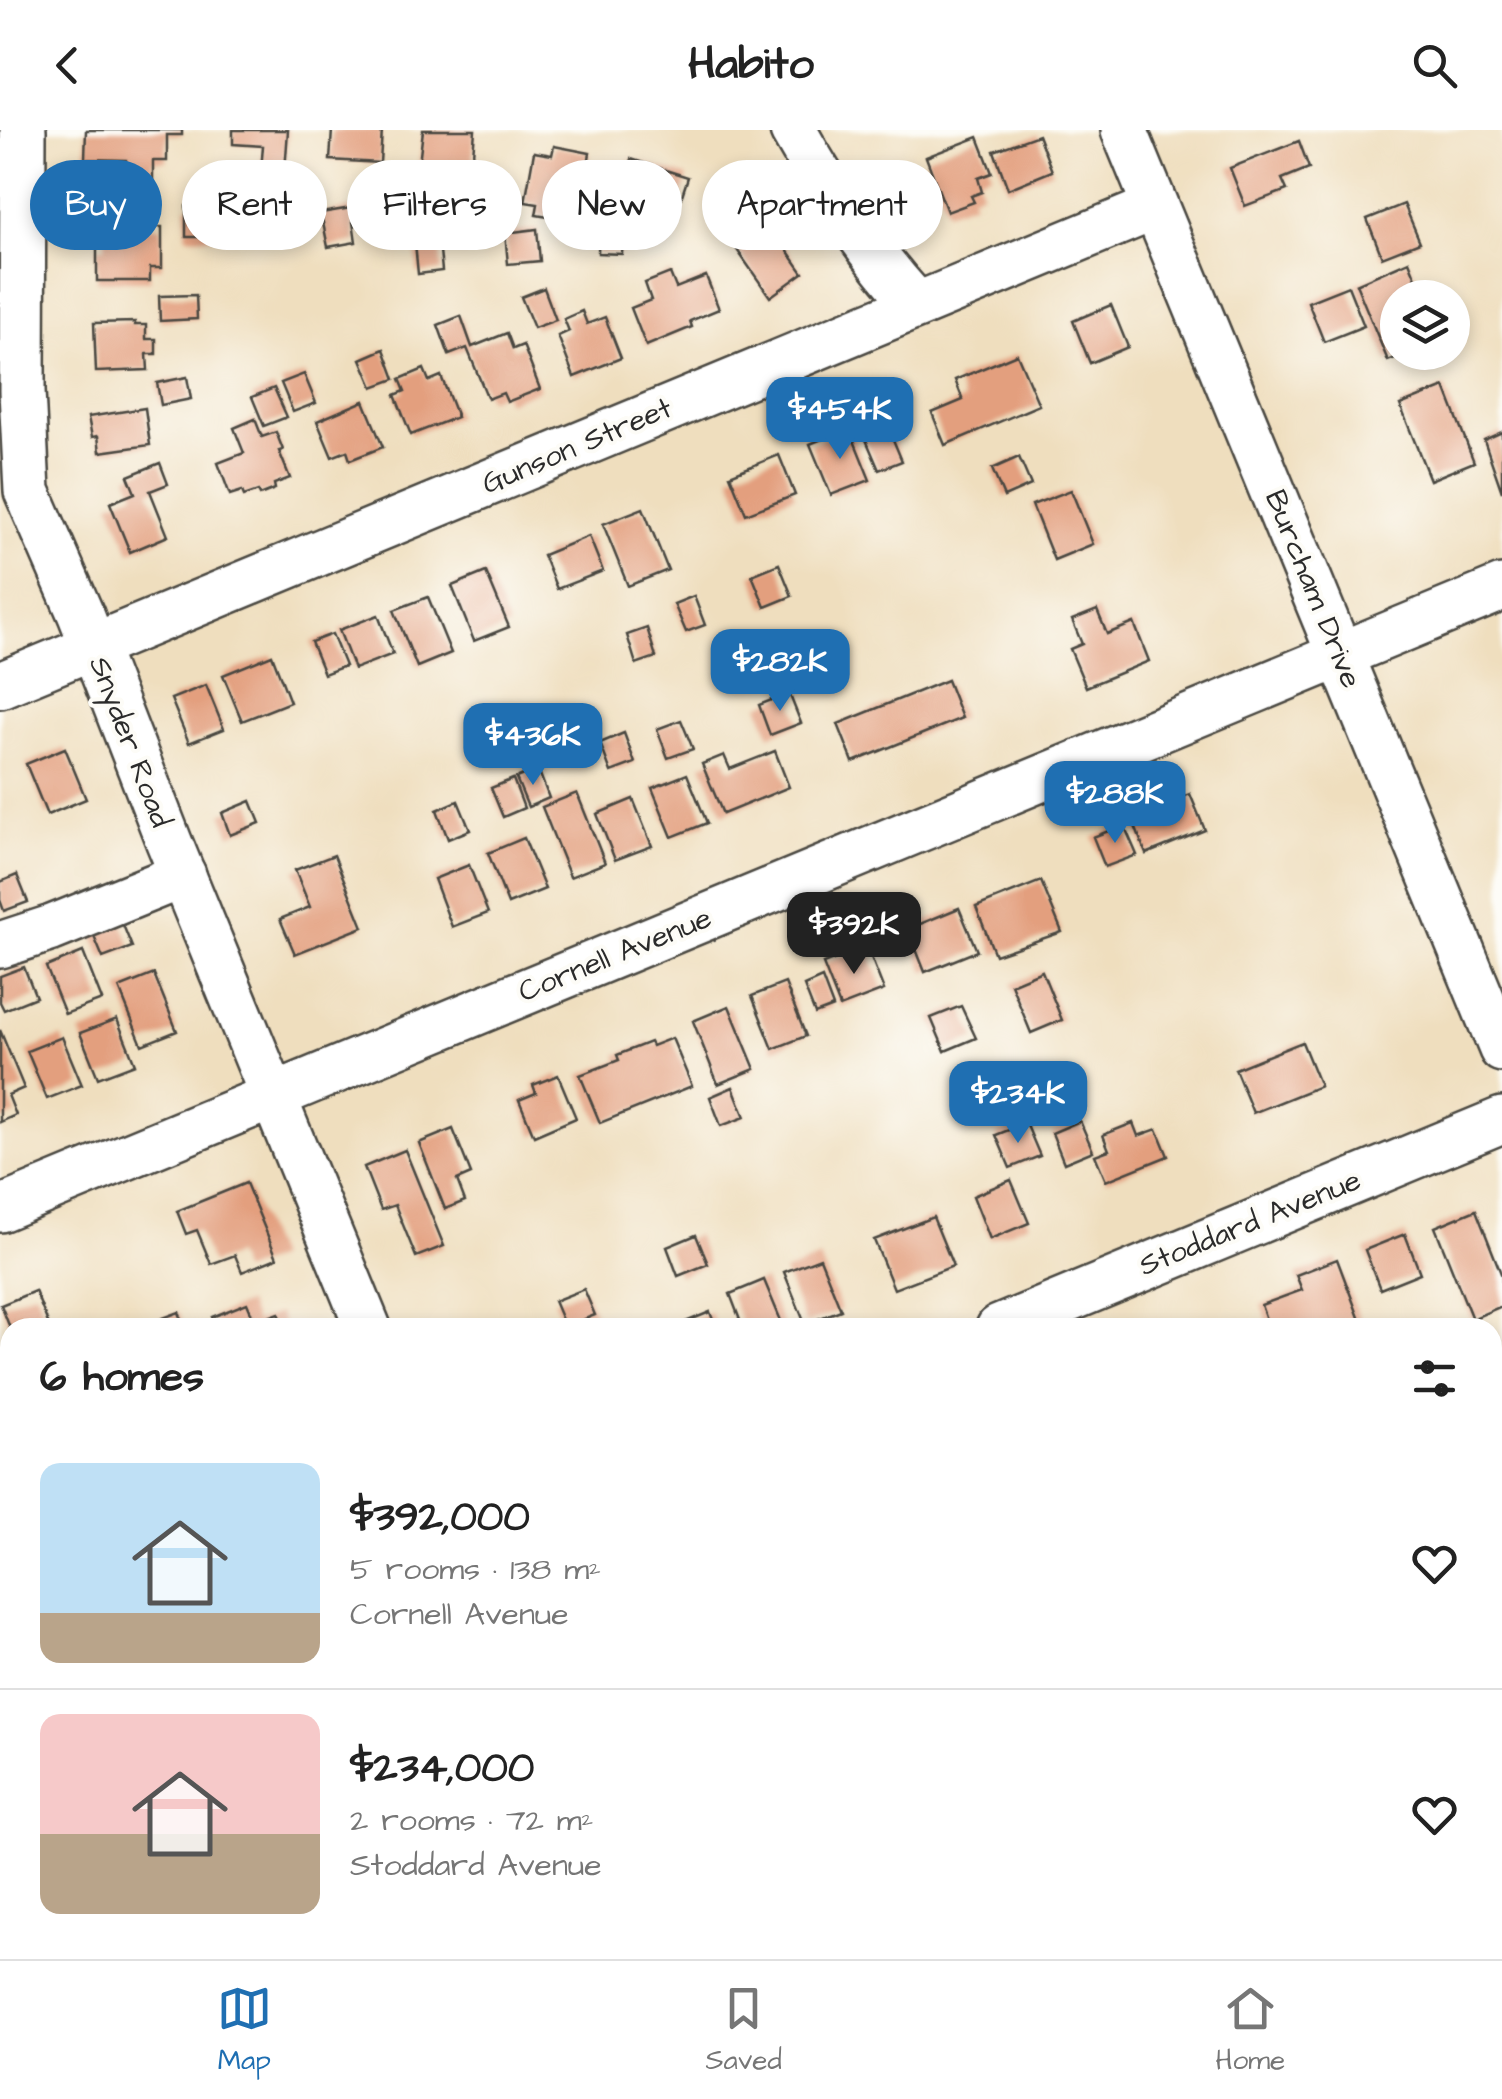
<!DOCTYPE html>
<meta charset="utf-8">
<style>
:root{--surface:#fff;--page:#f2f2f2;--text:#222;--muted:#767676;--line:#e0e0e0;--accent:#1f6fb2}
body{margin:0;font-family:"Architects Daughter",sans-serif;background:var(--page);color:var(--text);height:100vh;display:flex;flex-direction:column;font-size:38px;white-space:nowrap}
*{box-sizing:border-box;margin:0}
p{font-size:32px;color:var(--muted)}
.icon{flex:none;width:55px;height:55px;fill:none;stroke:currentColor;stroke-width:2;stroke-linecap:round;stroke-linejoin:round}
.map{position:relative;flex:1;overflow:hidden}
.sheet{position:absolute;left:0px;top:1188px;width:1502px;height:642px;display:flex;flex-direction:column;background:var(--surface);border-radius:30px 30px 0 0;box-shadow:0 5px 15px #0003}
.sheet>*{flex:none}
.banner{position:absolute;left:30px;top:30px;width:1000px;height:90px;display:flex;gap:20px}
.controls{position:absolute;left:1380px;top:150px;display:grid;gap:20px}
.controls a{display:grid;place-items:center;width:90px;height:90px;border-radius:50%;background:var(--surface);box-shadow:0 5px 15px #0003;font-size:50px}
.price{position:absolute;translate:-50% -85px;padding:0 22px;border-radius:20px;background:var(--accent);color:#fff;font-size:32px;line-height:65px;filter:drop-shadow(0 2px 5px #0008)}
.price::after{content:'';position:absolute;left:50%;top:60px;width:30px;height:22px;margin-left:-15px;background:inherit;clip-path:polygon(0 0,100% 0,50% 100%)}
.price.active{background:#222;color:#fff}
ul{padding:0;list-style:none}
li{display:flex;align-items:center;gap:30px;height:250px;padding:0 40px}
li+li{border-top:2px solid var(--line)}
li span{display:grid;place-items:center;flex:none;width:280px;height:200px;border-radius:20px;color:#555}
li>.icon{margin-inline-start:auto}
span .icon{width:120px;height:120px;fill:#fffc;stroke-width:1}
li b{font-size:42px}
h2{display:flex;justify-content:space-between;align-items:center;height:120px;padding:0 40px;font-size:42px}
.tag{padding:0 35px;border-radius:45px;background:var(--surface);box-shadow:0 5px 15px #0003;font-size:35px;line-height:90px}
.tag.active{background:var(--accent);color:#fff}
header{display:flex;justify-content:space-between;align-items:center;height:130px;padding:0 40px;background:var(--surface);font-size:45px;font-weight:800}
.menu{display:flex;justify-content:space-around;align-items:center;height:140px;border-top:2px solid var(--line);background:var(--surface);font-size:28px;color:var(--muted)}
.menu a{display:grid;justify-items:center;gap:5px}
.menu .active{color:var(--accent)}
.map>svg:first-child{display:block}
.building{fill:#e39f7e}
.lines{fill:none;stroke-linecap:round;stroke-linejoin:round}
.minor-casing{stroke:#484641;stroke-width:50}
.minor{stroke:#fff;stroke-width:45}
.labels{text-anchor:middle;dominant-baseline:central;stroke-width:8;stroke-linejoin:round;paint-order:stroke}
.street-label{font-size:30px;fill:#2b2b2b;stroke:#fdfcf7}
</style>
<header><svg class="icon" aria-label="back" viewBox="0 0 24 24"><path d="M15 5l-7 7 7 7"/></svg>Habito<svg class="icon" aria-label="search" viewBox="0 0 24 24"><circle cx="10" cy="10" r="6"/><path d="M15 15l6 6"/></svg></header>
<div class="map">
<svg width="1502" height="1829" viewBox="0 0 1502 1829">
<rect width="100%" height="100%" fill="#fdfcf7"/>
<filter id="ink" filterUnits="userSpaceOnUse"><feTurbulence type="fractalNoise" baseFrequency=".01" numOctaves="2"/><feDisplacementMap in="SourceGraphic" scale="20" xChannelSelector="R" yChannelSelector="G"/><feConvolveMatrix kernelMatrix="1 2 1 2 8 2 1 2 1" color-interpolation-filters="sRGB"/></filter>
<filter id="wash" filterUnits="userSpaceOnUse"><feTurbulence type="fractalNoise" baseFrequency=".0048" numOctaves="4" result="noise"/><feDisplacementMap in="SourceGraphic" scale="40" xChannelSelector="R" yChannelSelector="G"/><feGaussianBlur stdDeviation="2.25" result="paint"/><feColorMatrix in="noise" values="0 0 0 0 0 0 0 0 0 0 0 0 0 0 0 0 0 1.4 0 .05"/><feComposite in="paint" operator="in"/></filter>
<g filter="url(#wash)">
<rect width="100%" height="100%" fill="#efdebe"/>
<g id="blocks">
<g class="building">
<polygon points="86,0 182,0 182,5 167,5 167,31 153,31 153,63 126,62 126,30 85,29"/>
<polygon points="233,0 288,0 285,41 261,40 263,16 233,14"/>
<polygon points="332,0 382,0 380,33 330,30"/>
<polygon points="423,0 475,0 472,38 419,34"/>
<polygon points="1038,5 1052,41 1008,59 994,21"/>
<polygon points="978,7 992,43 978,48 982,62 971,66 974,72 947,82 926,27"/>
<polygon points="1299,11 1309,38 1282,49 1287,60 1245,76 1230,38"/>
<polygon points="554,16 590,23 578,92 536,85 538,74 525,72 534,22 552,25"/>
<polygon points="631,29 688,47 675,87 652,80 647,97 613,86"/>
<polygon points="246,37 251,68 227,72 222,41"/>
<polygon points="1404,74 1420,112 1382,127 1367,89"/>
<polygon points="215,75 216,107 186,107 186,76"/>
<polygon points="745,76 765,105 773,100 803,143 770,167 719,94"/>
<polygon points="351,78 356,112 328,117 321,83"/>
<polygon points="599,91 624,93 622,124 598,123"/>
<polygon points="105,97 162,97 162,138 150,138 150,151 97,151 97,117 105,117"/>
<polygon points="537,99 540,131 508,134 505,103"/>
<polygon points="439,110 442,141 418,144 415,113"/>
<polygon points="1409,131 1424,168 1398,168 1398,222 1408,223 1388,231 1356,154"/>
<polygon points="670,143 676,158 706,146 719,179 690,191 692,197 646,216 631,178 651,170 645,153"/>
<polygon points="1348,156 1364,196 1324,212 1308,172"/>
<polygon points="544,158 556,190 534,198 521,167"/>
<polygon points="196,165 197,189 160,191 159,166"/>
<polygon points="1111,175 1128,217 1090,233 1073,191"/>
<polygon points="582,181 587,194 605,187 621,228 574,247 558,206 569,201 564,189"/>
<polygon points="461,186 472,217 507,203 513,219 523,215 540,259 507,272 503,263 488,269 467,218 449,225 438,195"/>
<polygon points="135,192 135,195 146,195 146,209 156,209 156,224 147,224 148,240 96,242 94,193"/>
<polygon points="384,219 395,249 373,257 361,229"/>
<polygon points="1017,224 1039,275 945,315 932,283 963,270 955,250"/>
<polygon points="424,239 429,251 441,246 457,287 411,305 395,265 405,261 400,249"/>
<polygon points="304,244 316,273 293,282 281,253"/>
<polygon points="187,247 191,269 161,275 157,253"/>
<polygon points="1445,257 1474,332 1430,350 1400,275"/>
<polygon points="274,258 287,287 264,296 252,267"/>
<polygon points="364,271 383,317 350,330 347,321 332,327 317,291"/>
<polygon points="145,278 150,315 100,322 98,306 92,307 88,287"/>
<polygon points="255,289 262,307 276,302 283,320 279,321 290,348 274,354 275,359 260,365 258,361 244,366 242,361 230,365 218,333 244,323 234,298"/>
<polygon points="887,295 902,331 879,340 864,305"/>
<polygon points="849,298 870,350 831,365 810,314"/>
<polygon points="1502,302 1502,362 1484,310"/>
<polygon points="779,325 795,365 746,384 730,345"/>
<polygon points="1019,327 1031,355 1004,367 992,339"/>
<polygon points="160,333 168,354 150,361 168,406 130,422 110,373 135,363 128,346"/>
<polygon points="1071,360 1093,414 1054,430 1032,375"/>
<polygon points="643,378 668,440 628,456 603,394"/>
<polygon points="589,406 603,441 557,459 543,425"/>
<polygon points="779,434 792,466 765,477 752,445"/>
<polygon points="486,442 509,497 474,511 452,456"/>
<polygon points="694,466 705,495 686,502 674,474"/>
<polygon points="428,467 451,523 417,537 394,480"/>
<polygon points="1097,480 1107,504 1134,493 1149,531 1086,557 1070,519 1082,514 1072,490"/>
<polygon points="378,485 393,524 354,539 339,500"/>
<polygon points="647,498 656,527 636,534 627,505"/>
<polygon points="332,504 345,536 324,544 311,512"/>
<polygon points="272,525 290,572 242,591 223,545"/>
<polygon points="947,550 962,588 853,632 838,594"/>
<polygon points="206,555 224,599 189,613 171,569"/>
<polygon points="789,563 801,593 770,605 759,575"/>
<polygon points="681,590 693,619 668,628 657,599"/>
<polygon points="624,603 635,633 611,642 600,613"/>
<polygon points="65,618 86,669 47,685 26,634"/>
<polygon points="775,621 789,657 723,684 702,634 724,625 730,639"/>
<polygon points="538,639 549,668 528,677 516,648"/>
<polygon points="687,644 707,693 672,707 652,658"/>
<polygon points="513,649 524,678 503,687 491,658"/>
<polygon points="577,663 605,733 570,747 542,677"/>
<polygon points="1190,664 1205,700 1146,724 1135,696 1149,690 1143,676 1171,665 1173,671"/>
<polygon points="633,669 652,716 615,730 597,684"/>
<polygon points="251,671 260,693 230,705 222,683"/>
<polygon points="458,671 470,700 448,709 437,680"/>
<polygon points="1124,695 1137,725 1105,737 1093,707"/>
<polygon points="524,708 545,759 508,774 488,723"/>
<polygon points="334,725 363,797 295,824 280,789 310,777 295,740"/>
<polygon points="469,735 488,783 452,797 434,749"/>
<polygon points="17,745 28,772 4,781 0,770 0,752"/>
<polygon points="1041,751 1062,802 995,825 976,777"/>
<polygon points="959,778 977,821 925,842 908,799"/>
<polygon points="119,785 132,817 103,828 90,797"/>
<polygon points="867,817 884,860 840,877 823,834"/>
<polygon points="83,822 102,870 65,884 46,837"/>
<polygon points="24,837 36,867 4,880 0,872 0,846"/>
<polygon points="1042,841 1062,890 1031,903 1011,854"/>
<polygon points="154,844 177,901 142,915 119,858"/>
<polygon points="822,848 833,877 815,884 804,856"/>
<polygon points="785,853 806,906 773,919 752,866"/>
<polygon points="729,876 755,939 718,954 693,891"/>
<polygon points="961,876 976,908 945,921 931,888"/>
<polygon points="117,889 135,934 98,948 80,903"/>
<polygon points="0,900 24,958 8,965 16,985 0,992"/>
<polygon points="62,907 82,955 47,969 27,921"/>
<polygon points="672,908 692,956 600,993 580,945 619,930 617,925 650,912 652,916"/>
<polygon points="1302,912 1320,956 1253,983 1235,939"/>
<polygon points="558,945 576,988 534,1006 519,970 536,963 533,955"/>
<polygon points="733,957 745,987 721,996 710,967"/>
<polygon points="1080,991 1093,1021 1064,1033 1052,1003"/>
<polygon points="1026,993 1040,1026 1010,1038 996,1005"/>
<polygon points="1133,993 1138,1006 1157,999 1168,1026 1106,1051 1095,1025 1109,1020 1103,1005"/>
<polygon points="453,999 471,1044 457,1050 465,1071 445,1079 419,1013"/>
<polygon points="405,1020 444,1116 416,1127 395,1075 381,1080 364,1037"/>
<polygon points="1011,1050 1029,1093 990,1109 973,1066"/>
<polygon points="246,1053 277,1128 242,1142 235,1125 211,1134 197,1100 186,1104 177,1081"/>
<polygon points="1476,1080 1502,1146 1502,1176 1472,1189 1435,1097"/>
<polygon points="933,1087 953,1136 894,1159 874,1110"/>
<polygon points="1405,1104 1420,1143 1380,1159 1365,1120"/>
<polygon points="696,1105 708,1134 678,1146 667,1117"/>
<polygon points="820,1128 841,1180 805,1194 784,1142"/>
<polygon points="1337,1129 1363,1198 1269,1198 1261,1175 1302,1160 1296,1145"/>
<polygon points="764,1150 784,1198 743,1198 730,1164"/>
<polygon points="584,1159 595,1185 565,1197 554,1171"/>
<polygon points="35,1161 50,1198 10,1198 1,1175"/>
<polygon points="247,1173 255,1192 279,1183 285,1198 217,1198 212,1187"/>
<polygon points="179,1182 185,1198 158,1198 155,1191"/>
<polygon points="710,1182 716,1198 673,1198 673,1197"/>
<polygon points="1492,1311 1502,1335 1502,1353 1492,1357"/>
<polygon points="1502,1383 1502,1440 1492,1443 1492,1387"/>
<polygon points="1,1702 4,1711 9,1709 10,1712 10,1797 2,1800"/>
<polygon points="1502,1719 1502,1764 1498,1765 1492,1753 1492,1723"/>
<polygon points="489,1820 538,1820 542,1829 484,1829 482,1823"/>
<polygon points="1012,1820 1098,1820 1101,1829 1015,1829"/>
</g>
</g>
</g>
<g filter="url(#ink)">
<use href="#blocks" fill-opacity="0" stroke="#484641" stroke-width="2.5"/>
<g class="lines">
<g class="minor-casing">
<g id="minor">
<polyline points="23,0 22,261 27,361 81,485 169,712 368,1198"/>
<path d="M793 0C828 63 868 121 917 175"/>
<polyline points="1124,0 1502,919"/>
<polyline points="0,555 1155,77"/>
<polyline points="0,815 52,798 183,745"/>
<polyline points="0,1079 1502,458"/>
<polyline points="999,1198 1502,990"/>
<polyline points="1492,1526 1502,1522"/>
<polyline points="0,1610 10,1606"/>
<polyline points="620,1820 624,1829"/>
<polyline points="759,1829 781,1820"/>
</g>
</g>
<use href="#minor" class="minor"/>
</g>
</g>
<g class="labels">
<g class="street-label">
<text transform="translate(577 316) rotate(-23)">Gunson Street</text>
<text transform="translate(1313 459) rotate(68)">Burcham Drive</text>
<text transform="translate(130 612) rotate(69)">Snyder Road</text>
<text transform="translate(615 825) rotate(-22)">Cornell Avenue</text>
<text transform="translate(1250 1093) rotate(-22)">Stoddard Avenue</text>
</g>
</g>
</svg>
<div class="controls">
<a><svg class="icon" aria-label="layers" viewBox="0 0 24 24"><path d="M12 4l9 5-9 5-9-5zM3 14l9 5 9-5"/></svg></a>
</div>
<b class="price" style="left:840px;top:332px">$454K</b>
<b class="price" style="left:780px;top:584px">$282K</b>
<b class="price" style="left:533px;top:658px">$436K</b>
<b class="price" style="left:1115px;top:716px">$288K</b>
<b class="price active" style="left:854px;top:847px">$392K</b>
<b class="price" style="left:1018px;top:1016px">$234K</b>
<div class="banner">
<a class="tag active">Buy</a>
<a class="tag">Rent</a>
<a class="tag">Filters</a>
<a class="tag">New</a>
<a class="tag">Apartment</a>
</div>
<section class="sheet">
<h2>6 homes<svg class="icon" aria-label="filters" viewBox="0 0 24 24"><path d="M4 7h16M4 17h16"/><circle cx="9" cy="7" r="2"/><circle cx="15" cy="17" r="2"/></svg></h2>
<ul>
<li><span style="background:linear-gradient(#bfe0f5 75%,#b9a48a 0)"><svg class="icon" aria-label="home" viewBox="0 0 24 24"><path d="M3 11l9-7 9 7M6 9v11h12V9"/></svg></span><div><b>$392,000</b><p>5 rooms · 138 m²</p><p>Cornell Avenue</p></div><svg class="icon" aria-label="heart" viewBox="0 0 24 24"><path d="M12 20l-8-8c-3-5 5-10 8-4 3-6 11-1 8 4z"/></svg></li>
<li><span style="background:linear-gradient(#f6c9c9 60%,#b9a48a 0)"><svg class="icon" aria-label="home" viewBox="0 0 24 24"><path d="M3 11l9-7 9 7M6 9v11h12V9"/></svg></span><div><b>$234,000</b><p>2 rooms · 72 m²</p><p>Stoddard Avenue</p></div><svg class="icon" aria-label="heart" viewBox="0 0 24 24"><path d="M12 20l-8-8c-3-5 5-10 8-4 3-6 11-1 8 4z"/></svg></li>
</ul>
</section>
</div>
<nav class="menu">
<a class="active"><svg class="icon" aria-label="map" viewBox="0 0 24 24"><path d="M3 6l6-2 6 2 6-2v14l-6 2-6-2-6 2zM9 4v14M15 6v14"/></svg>Map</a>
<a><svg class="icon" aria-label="saved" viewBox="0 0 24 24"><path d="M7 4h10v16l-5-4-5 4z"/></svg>Saved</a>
<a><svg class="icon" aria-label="home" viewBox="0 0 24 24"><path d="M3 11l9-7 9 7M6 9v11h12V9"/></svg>Home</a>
</nav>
